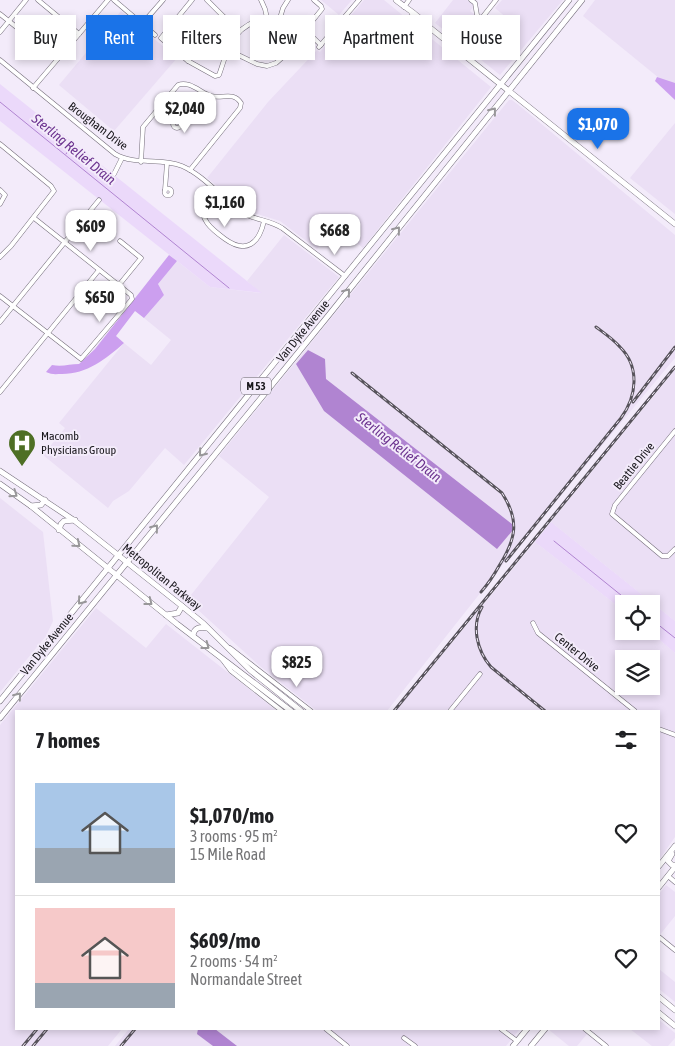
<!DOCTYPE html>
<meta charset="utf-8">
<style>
:root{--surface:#fff;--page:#f2f2f2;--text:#202124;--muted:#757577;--line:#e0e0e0;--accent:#1a73e8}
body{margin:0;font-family:"Asap Condensed",sans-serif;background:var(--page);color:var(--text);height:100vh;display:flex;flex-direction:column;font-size:19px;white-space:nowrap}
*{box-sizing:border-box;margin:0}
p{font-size:16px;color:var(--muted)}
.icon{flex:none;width:28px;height:28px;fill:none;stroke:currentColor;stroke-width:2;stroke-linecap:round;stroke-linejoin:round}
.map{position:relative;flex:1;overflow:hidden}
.sheet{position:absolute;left:15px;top:710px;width:645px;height:320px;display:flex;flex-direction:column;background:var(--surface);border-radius:0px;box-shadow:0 2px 8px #0003}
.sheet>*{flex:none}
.hud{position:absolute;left:15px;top:15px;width:645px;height:45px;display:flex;gap:10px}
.tools{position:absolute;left:615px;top:595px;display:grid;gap:10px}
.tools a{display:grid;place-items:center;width:45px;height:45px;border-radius:0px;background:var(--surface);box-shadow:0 2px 8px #0003;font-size:25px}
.price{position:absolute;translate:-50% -42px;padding:0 11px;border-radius:10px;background:#fff;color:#222;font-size:16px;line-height:32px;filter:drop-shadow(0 1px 2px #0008)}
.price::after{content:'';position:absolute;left:50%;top:30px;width:15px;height:11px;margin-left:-8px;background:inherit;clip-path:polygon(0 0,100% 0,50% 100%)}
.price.current{background:var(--accent);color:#fff}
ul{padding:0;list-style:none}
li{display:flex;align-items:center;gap:15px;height:125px;padding:0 20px}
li+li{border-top:1px solid var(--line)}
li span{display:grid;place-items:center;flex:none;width:140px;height:100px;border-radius:0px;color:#555}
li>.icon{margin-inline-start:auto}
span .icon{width:60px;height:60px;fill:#fffc;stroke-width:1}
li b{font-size:21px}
h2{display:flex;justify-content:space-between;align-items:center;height:60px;padding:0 20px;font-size:21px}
.tag{padding:0 18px;border-radius:0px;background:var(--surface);box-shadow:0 2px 8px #0003;font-size:18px;line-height:45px}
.tag.current{background:var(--accent);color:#fff}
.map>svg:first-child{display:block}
.built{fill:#ebdff5;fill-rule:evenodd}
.green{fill:#ebd9fa}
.forest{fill:#cc9fef}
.water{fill:#b084d1}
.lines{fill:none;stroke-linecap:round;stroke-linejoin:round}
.stream{stroke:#b084d1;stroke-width:1}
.minor-casing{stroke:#746d7a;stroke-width:5}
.major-casing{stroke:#746d7a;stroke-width:6}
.minor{stroke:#fff;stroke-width:4}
.major{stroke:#fff;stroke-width:5}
.rail-casing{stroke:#57535b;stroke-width:3}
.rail{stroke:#f3ebfa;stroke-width:1;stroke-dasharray:4;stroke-linecap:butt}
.oneway{stroke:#989799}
.labels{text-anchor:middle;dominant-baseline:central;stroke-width:4;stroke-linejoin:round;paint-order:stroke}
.shield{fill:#f3ebfa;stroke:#5a575f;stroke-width:1}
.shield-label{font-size:11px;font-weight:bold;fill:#19171c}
.street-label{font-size:12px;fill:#19171c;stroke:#f3ebfa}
.poi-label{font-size:12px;fill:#19171c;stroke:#f3ebfa;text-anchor:start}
.water-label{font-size:14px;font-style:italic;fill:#6c338f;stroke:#f3ebfa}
</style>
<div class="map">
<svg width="675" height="1046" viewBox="0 0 675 1046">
<rect width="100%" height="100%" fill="#f3ebfa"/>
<g class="built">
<polygon points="321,0 352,0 339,15"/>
<polygon points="364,0 384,0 491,87 363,248 336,226 317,249 280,221 248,211 207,178 268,102 317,50 320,52"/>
<polygon points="453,0 467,0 474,6 470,11 497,33 508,19 495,8 502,0 563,0 500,75 435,23"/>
<polygon points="595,0 675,0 675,91 583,16"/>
<polygon points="121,11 177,58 114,131 59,85"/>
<polygon points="509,100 512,100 521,107 675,235 675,358 504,563 387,711 317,711 261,667 187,600 269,497 219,456"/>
<polygon points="675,123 675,214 630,178"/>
<polygon points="284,235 339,277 184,465 165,448 129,491 113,501 108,508 43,455 65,428 59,423 124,343 151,365 171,340 144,318 164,295 158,284 177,261 210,287 261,293 247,281"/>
<polygon points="675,370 675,621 551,522"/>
<polygon points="0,498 43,532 53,621 46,636 0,692"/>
<path d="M535 542 624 611V631H649L675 653V837L659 860V711H396ZM624 659H651V686H624Z"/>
<polygon points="96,608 146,648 166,624 277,711 16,711 16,1029 122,1029 108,1046 0,1046 0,725"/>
<polygon points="666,885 675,892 675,916 659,936 659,894"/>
<polygon points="659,969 675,982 675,1002 659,989"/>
<polygon points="659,1020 675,1033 675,1038 668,1046 652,1046 630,1029 659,1029"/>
<polygon points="129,1029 520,1029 506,1046 351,1046 345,1041 340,1046 115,1046"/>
<polygon points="548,1029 591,1029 577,1046 569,1046"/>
</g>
<g class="green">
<polygon points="0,84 262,293 210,287 0,121"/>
<polygon points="551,522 675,621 675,653 649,631 651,631 651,604 624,604 624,611 535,542"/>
</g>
<g class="forest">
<polygon points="657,77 675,83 675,100 655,81"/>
<path d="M169 255 177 261 158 284 164 295 144 318 135 311 116 336 124 343C106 359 87 374 62 374 56 374 52 375 46 372L52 365C62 367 70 364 79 364L95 349Z"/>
</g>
<g class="water">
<polygon points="308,350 325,359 326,379 512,524 513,530 497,549 324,411 296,364"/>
<polygon points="198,1029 215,1029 237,1046 213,1046 197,1034"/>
</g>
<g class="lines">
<g class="stream">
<polyline points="0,102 229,288"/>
<polyline points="66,154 72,145"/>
<polyline points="554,541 632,604"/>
<polyline points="651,619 675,638"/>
</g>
<g class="minor-casing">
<g id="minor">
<polyline points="38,0 79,34"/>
<polyline points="114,0 155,35"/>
<path d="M192 0 161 38 188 61 215 76 219 75C223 64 226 52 231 42 244 21 272 11 295 23 305 28 312 37 321 45"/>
<polyline points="207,0 239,32"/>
<polyline points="261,0 265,9 267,18"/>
<polyline points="471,0 475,3 477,15 495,31"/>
<polyline points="404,7 409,0"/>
<polyline points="0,14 30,38"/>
<polyline points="280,18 283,8 288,0"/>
<polyline points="481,19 496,0"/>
<polyline points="142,24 163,0"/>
<polyline points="0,32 26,0"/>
<polyline points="319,47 359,0"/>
<polyline points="228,50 257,64 267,66 276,63 284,56 322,9 321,6 314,0"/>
<path d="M0 60 115 154C136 166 160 157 182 166 205 176 222 199 243 213 255 220 270 220 282 228L345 276"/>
<polyline points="188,61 224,17"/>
<polyline points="33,88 108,0"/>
<polyline points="159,107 173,118 177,120"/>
<circle cx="177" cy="124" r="4"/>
<polyline points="0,144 51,186 54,191 11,246 0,257"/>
<path d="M141 162 143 127 178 85C189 80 201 93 211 96 223 99 233 91 241 103L240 108 190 170"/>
<polyline points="114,174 122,158"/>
<path d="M210 186 201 200C201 221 210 228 225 239 246 254 259 244 264 221"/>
<circle cx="168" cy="192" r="3.5"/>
<polyline points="0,190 5,195 0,204"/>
<polyline points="165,190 167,163"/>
<polyline points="119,285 141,258 120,241"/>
<polyline points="0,296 81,359 132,299 131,295 34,218"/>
<polyline points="0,322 99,200"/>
<polyline points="0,392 99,270"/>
<polyline points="675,431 615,505 612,514 662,556 668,556 675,549"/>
<polyline points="533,623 538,633 635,711"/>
<polyline points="230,648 311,711"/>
<polyline points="222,659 231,671 282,711"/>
<polyline points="450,711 480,674"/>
<polyline points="659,729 675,735"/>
<polyline points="668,876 675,882"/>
<polyline points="659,937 675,950"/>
<polyline points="326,1029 347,1046"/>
<polyline points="501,1029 517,1041"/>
<polyline points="585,1029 606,1046"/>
<polyline points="404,1038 415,1046"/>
</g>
</g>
<g class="major-casing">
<g id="major">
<path d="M396 0C404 7 419 15 424 23"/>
<polyline points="412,13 414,17 424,23 675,224"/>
<polyline points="0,471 75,521 182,606 204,624 250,670 301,711"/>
<polyline points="0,484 31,506 177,624 291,711"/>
<polyline points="31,506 41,505 45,500"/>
<polyline points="59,530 61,524 64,521 75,520"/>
<polyline points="166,615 178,613 182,606"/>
<path d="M193 636C194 627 200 627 207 628"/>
<polyline points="0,701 569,0"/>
<polyline points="0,718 328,316 582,0"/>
<polyline points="672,854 668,861 672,865 675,865"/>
<polyline points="659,866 675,846"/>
<polyline points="659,887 675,867"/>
<polyline points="659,997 675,1010"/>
<polyline points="659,1013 675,1026"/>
<polyline points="513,1046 527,1029"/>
<polyline points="531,1046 545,1029"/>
</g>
</g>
<use href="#minor" class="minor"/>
<use href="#major" class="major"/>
<g class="rail-casing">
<g id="rail">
<path d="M352 373 502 493C520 521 516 539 499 566 494 575 488 584 481 592"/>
<polyline points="633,402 675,347"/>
<path d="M506 561 621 418C637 396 640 367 620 347 613 339 604 333 596 327"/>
<path d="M482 607C471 626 477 651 491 667L545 711"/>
<polyline points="394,711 675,367"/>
<polyline points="23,1046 37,1029"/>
<polyline points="33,1046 47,1029"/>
<polyline points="121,1046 135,1029"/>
</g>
</g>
<use href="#rail" class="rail"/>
</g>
<defs><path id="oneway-chevron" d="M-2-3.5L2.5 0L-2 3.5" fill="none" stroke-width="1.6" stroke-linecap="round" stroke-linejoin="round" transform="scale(1.25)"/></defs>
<g class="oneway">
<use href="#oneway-chevron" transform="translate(493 111) rotate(-52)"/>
<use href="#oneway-chevron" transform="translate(397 230) rotate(-51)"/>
<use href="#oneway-chevron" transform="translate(347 292) rotate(-51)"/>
<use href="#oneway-chevron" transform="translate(202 453) rotate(129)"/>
<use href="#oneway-chevron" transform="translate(14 494) rotate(35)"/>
<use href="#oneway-chevron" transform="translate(155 528) rotate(-51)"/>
<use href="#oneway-chevron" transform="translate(77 544) rotate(39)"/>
<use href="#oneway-chevron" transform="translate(81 601) rotate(129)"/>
<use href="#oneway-chevron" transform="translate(149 602) rotate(38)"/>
<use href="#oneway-chevron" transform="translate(206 646) rotate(37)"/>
<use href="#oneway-chevron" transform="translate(18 696) rotate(-51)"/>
</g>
<defs>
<g id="hospital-pin" transform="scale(1.4375)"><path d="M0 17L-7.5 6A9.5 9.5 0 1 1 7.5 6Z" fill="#4e6f25" stroke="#f3ebfa"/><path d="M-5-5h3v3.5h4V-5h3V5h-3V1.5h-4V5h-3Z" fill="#fff"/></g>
</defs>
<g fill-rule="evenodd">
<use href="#hospital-pin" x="22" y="443"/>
</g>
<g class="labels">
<rect class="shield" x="241" y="377.5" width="30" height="17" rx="4"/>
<g class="shield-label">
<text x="256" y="386">M 53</text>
</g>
<g class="street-label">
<text transform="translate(98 126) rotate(37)">Brougham Drive</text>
<text transform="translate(303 331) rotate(-51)">Van Dyke Avenue</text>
<text transform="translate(634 466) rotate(-51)">Beattie Drive</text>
<text transform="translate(162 577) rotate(39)">Metropolitan Parkway</text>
<text transform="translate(47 644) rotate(-51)">Van Dyke Avenue</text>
<text transform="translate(577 652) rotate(39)">Center Drive</text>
</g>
<g class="poi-label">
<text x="41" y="436">Macomb<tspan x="41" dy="14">Physicians Group</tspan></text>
</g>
<g class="water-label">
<text transform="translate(74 149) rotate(39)">Sterling Relief Drain</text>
<text transform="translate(399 447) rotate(38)">Sterling Relief Drain</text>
</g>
</g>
</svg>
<div class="tools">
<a><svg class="icon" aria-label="locate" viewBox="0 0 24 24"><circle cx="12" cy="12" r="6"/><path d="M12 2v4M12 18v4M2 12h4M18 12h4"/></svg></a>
<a><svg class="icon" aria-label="layers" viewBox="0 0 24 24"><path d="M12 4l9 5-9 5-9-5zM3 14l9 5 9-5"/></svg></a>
</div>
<b class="price" style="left:185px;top:134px">$2,040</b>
<b class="price current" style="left:598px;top:150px">$1,070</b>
<b class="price" style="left:225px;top:228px">$1,160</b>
<b class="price" style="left:91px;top:252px">$609</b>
<b class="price" style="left:335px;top:256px">$668</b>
<b class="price" style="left:100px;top:323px">$650</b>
<b class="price" style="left:297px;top:688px">$825</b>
<div class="hud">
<a class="tag">Buy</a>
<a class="tag current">Rent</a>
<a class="tag">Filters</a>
<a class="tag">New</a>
<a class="tag">Apartment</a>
<a class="tag">House</a>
</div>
<section class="sheet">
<h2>7 homes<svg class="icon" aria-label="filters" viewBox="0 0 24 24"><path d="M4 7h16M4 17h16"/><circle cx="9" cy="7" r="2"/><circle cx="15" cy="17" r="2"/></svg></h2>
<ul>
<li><span style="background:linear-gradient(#a9c7e8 65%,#9aa5b1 0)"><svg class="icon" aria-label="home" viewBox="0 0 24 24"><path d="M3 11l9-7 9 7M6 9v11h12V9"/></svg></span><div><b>$1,070/mo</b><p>3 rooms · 95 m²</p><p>15 Mile Road</p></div><svg class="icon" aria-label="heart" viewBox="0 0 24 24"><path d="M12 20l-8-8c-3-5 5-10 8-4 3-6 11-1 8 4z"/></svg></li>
<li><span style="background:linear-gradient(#f6c9c9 75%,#9aa5b1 0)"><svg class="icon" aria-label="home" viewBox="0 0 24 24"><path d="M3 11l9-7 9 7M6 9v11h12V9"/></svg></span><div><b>$609/mo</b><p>2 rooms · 54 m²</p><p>Normandale Street</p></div><svg class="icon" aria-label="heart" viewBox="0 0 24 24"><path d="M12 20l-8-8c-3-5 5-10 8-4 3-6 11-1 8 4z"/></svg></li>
</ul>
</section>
</div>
